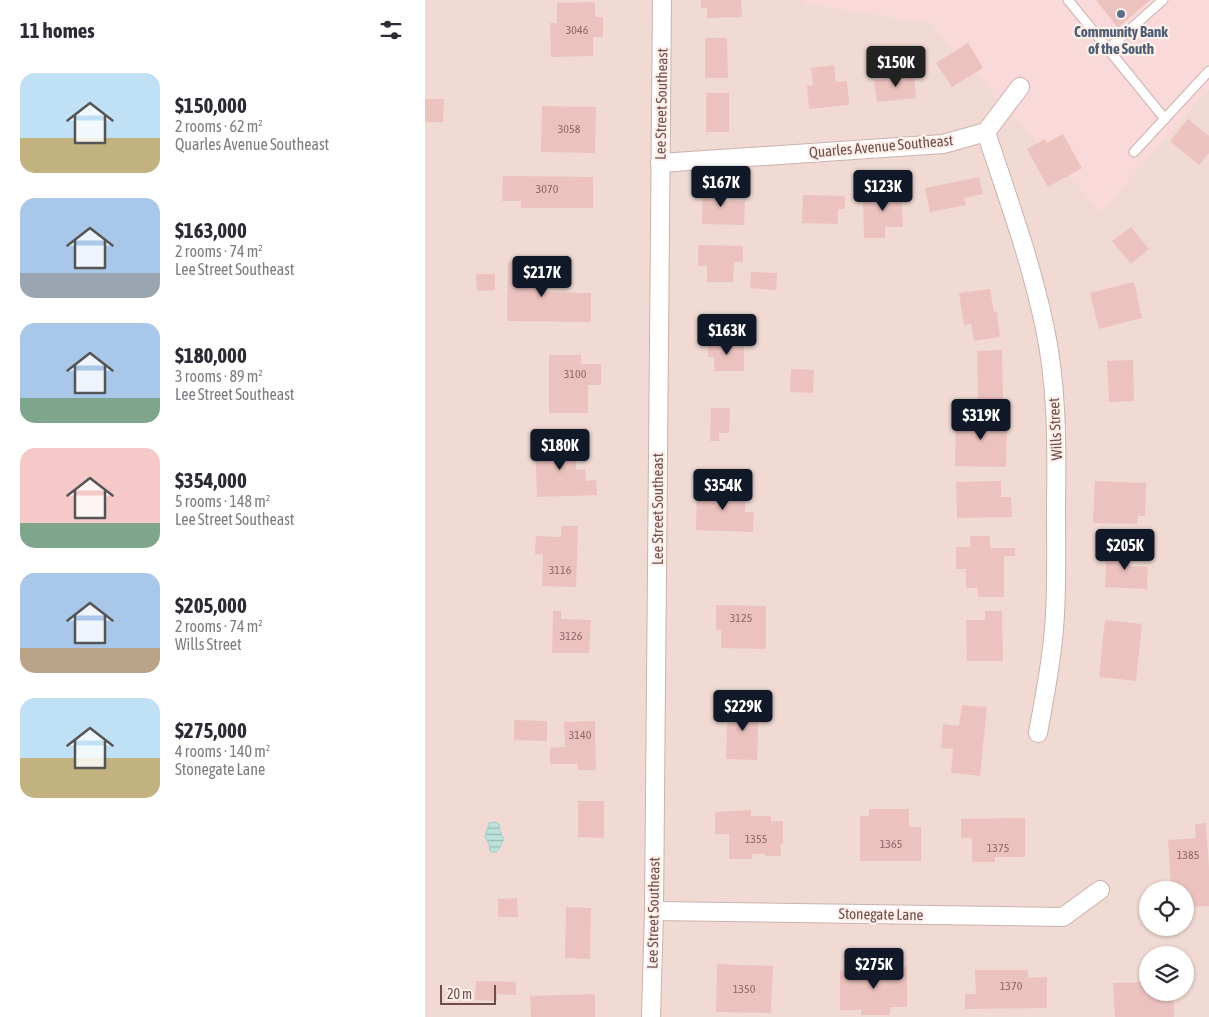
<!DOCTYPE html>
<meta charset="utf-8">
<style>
:root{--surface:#fff;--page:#f2f2f3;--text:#2b2b33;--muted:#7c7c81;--accent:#111827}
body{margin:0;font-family:"Asap Condensed",sans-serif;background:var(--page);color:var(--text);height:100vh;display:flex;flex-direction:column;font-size:19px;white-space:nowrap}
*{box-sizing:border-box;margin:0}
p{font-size:16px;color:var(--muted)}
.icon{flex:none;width:28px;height:28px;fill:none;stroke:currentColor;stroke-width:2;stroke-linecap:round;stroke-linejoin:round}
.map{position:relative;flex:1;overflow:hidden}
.sheet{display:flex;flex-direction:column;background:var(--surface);width:425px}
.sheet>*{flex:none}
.tools{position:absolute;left:714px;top:881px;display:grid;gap:10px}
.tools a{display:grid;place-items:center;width:55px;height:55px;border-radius:50%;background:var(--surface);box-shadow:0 1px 4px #0004;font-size:25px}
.scale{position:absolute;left:15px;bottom:12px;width:56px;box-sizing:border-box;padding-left:5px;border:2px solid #6f4d4c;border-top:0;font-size:14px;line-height:18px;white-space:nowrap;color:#6f4d4c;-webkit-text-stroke:4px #fdefea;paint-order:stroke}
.price{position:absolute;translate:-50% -42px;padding:0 11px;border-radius:5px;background:var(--accent);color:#fff;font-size:16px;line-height:32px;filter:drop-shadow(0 1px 2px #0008)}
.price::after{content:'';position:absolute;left:50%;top:30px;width:15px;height:11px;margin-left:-8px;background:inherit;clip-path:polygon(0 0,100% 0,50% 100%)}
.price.selected{background:#222;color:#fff}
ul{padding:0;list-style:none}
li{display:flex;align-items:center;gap:15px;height:125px;padding:0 20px}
li span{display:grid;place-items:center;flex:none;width:140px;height:100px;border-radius:15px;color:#555}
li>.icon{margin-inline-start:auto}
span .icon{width:60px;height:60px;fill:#fffc;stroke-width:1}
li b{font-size:21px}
h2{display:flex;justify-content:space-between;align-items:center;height:60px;padding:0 20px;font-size:21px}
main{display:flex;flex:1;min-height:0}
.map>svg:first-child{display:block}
.residential{fill:#f0dad3;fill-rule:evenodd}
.commercial{fill:#f9d9d9}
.water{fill:url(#water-rules);stroke:#a2d2ca}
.building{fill:#ecc2be}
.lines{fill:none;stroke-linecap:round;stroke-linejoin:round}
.lane-casing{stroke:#ccb2ae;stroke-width:11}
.street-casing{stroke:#ccb2ae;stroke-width:20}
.lane{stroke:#fff;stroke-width:9}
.street{stroke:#fff;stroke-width:18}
.service-dot{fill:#5c6f8a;stroke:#fdefea;stroke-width:2}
.labels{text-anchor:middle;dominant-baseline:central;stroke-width:4.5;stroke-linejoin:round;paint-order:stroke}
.number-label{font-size:12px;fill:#8e6a68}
.service-label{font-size:15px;font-weight:bold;fill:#4e5e75;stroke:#fdefea}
.street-label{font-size:15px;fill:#6f4d4c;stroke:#fdefea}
</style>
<main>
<section class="sheet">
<h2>11 homes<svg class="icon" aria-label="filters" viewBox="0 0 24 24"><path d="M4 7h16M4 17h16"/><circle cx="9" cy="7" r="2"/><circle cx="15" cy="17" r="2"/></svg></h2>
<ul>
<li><span style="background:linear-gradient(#bfe0f5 65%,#c2b280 0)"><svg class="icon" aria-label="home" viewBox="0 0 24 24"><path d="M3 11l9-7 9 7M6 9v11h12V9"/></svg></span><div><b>$150,000</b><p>2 rooms · 62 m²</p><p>Quarles Avenue Southeast</p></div></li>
<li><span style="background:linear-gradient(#a9c7e8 75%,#9aa5b1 0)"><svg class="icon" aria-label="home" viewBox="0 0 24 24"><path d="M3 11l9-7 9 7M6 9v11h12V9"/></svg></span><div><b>$163,000</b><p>2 rooms · 74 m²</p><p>Lee Street Southeast</p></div></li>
<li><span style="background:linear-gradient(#a9c7e8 75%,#7fa58c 0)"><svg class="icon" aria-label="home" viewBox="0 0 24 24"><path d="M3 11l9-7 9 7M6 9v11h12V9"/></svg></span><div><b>$180,000</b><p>3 rooms · 89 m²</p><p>Lee Street Southeast</p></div></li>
<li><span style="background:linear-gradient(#f6c9c9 75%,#7fa58c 0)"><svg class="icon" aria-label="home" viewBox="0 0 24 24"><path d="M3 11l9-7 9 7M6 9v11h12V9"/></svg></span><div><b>$354,000</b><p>5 rooms · 148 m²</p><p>Lee Street Southeast</p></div></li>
<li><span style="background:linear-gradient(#a9c7e8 75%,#b9a48a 0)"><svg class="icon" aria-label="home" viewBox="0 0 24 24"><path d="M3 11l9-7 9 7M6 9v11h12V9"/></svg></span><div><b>$205,000</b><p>2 rooms · 74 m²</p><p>Wills Street</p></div></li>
<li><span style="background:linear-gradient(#bfe0f5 60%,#c2b280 0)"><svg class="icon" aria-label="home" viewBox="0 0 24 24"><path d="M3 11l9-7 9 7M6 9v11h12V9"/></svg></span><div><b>$275,000</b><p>4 rooms · 140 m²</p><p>Stonegate Lane</p></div></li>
</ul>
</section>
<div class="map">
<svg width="784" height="1017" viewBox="0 0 784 1017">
<defs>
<pattern id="water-rules" width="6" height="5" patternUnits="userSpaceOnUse" patternTransform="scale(1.25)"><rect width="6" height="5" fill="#bbe1da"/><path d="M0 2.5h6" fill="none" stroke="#9cb9b3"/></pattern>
</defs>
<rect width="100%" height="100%" fill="#faeae4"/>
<path class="residential" d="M0 0H379V3L506 23 676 211 784 88V1017H0ZM722 890H760V928H722ZM722 955H760V992H722Z"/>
<polygon class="commercial" points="379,0 784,0 784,88 676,211 506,23 379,3"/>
<path class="water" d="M69 822 74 824 75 831 79 840C74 846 74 856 65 851L64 844 60 837 64 823Z"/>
<g class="building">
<polygon points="276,0 316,0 317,17 282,18 282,8 276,8"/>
<polygon points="671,0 725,0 693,28"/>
<polygon points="170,2 170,17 178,17 178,37 168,37 168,56 126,57 125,23 132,23 132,3"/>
<polygon points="280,38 302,38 303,78 280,78"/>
<polygon points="543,43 558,68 527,87 511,63"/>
<polygon points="493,46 501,66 485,72 477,52"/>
<polygon points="409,65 411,82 422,81 424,105 384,109 382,86 388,85 386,68"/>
<polygon points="474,69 481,69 482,76 489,75 491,98 452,102 449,80 474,78"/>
<rect x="281" y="93" width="23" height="39"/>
<polygon points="0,99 19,99 18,122 0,122"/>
<polygon points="117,106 171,107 170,153 116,152"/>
<polygon points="763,119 784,136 784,153 774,165 745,141"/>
<polygon points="638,134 657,168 623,187 602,149 620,139 622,143"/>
<polygon points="78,176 168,177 168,208 96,208 96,201 77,201"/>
<polygon points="554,177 558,194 539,198 541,205 505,212 500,188"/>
<polygon points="278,186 301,186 300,201 320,201 319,225 277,224"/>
<polygon points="483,190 483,202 477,202 478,227 460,227 460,238 439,238 438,192"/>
<polygon points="378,195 420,196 420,209 413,209 413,224 377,223"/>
<polygon points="706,227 724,249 706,264 687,241"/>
<polygon points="273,245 318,246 318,262 309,262 308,282 282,282 282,266 273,266"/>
<polygon points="83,262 117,263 116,292 166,293 166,322 82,321"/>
<polygon points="326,272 352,273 351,290 325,288"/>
<polygon points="51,274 70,274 70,290 52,291"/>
<polygon points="709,282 717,318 674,329 665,293"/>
<polygon points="565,289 569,312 572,312 575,337 549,341 546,324 539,325 534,293"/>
<polygon points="283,342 319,343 319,371 289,371 289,357 283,357"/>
<polygon points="577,350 578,402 553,402 552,351"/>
<polygon points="124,355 156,355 156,364 176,364 176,385 163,385 163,413 124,413"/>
<polygon points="708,360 709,401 684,402 682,361"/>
<polygon points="366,369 389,370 388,393 365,392"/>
<polygon points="286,408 305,408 304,433 294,433 294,441 285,441"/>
<polygon points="531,415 582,416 581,467 530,466"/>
<polygon points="150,441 151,470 160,469 161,481 171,480 172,495 112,497 110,442"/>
<polygon points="576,481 576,497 586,497 587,517 532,518 531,482"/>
<polygon points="670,481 721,483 720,516 713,516 712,524 668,523"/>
<polygon points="272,489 321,490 320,512 329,512 328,532 271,530"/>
<polygon points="136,526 153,526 151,587 117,586 118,554 110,554 111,536 136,537"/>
<polygon points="545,536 565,536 565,548 590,548 590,556 579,556 579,597 553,597 553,588 541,588 541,569 531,569 531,547 545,547"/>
<polygon points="688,547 706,547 705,566 723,567 722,589 680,587 681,558 688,558"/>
<polygon points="291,605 341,606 341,649 296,648 296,630 291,630"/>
<polygon points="128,611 136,611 136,619 166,620 164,653 127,653"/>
<polygon points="560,611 577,611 578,661 542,661 541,620 560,620"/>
<polygon points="680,620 717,624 711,681 674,677"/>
<polygon points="303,703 334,704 332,760 301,759"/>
<polygon points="537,705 562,707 555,776 526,773 528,749 516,748 518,724 534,726"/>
<polygon points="89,720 122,721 122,741 89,740"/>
<polygon points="170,721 171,770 153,770 153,764 125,764 125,748 140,747 139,722"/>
<polygon points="153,801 179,801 179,838 153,837"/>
<polygon points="444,809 484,809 484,827 496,827 496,861 435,861 435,816 444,816"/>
<polygon points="326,810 326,816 346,816 346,821 358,821 358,844 355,844 356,856 340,856 340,854 327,854 327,859 304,859 304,834 290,834 290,812"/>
<polygon points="600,818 600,857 570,857 570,862 547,862 547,838 536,838 536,819"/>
<polygon points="781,823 784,869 784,906 764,907 763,892 760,892 760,890 746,890 743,840 771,838 770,824"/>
<polygon points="92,898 93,917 73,917 73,899"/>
<polygon points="141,907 166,908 165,959 140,958"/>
<polygon points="746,951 747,955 725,955 724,952"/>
<polygon points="292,964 348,966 346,1013 291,1012"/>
<polygon points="482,966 482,1007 465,1007 465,1015 436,1015 436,1010 415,1010 415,971 442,970 442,967"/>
<polygon points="550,970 603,970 603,978 622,977 622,1008 540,1009 540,994 551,994"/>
<polygon points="51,981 91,982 91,995 72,994 72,1001 50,1000"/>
<polygon points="722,982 722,992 748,992 749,1017 690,1017 688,983"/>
<polygon points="170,994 170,1017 106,1017 105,996"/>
</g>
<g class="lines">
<g class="lane-casing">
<g id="lane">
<polyline points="643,0 740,119"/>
<polyline points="684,48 738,0"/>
<polyline points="709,152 784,71"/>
</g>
</g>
<g class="street-casing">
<g id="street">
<path d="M561 132C582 196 605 258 619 324 632 382 632 445 631 504 631 541 632 578 630 614 628 654 620 694 613 733"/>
<polyline points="235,163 518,144 561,132 595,87"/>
<polyline points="229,911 638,917 675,890"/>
<polyline points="226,1017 229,911 237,0"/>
</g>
</g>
<use href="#lane" class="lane"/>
<use href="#street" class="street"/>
</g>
<circle class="service-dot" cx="696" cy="14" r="5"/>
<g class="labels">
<g class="number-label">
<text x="152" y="30">3046</text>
<text x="144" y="129">3058</text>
<text x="122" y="189">3070</text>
<text x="150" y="374">3100</text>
<text x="135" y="570">3116</text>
<text x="316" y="618">3125</text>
<text x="146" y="636">3126</text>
<text x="155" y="735">3140</text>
<text x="331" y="839">1355</text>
<text x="466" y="844">1365</text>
<text x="573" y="848">1375</text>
<text x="763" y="855">1385</text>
<text x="586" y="986">1370</text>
<text x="319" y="989">1350</text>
</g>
<g class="service-label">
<text x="696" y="31">Community Bank<tspan x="696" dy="17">of the South</tspan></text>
</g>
<g class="street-label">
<text transform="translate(236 104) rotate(-89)">Lee Street Southeast</text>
<text transform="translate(456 146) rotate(-5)">Quarles Avenue Southeast</text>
<text transform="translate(630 429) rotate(-93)">Wills Street</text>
<text transform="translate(232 509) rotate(-90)">Lee Street Southeast</text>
<text transform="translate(228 913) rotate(-89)">Lee Street Southeast</text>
<text transform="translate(456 914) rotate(1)">Stonegate Lane</text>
</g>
</g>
</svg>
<div class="tools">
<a><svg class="icon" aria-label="locate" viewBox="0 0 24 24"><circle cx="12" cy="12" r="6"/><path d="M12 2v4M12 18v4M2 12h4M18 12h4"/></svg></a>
<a><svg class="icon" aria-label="layers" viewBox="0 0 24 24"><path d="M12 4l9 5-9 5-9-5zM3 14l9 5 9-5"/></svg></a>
</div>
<div class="scale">20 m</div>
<b class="price selected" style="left:471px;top:88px">$150K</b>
<b class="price" style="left:296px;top:208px">$167K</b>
<b class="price" style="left:458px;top:212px">$123K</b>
<b class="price" style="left:117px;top:298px">$217K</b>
<b class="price" style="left:302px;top:356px">$163K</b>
<b class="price" style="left:556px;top:441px">$319K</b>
<b class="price" style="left:135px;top:471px">$180K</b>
<b class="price" style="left:298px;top:511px">$354K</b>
<b class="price" style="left:700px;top:571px">$205K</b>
<b class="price" style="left:318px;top:732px">$229K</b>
<b class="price" style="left:449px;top:990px">$275K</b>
</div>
</main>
